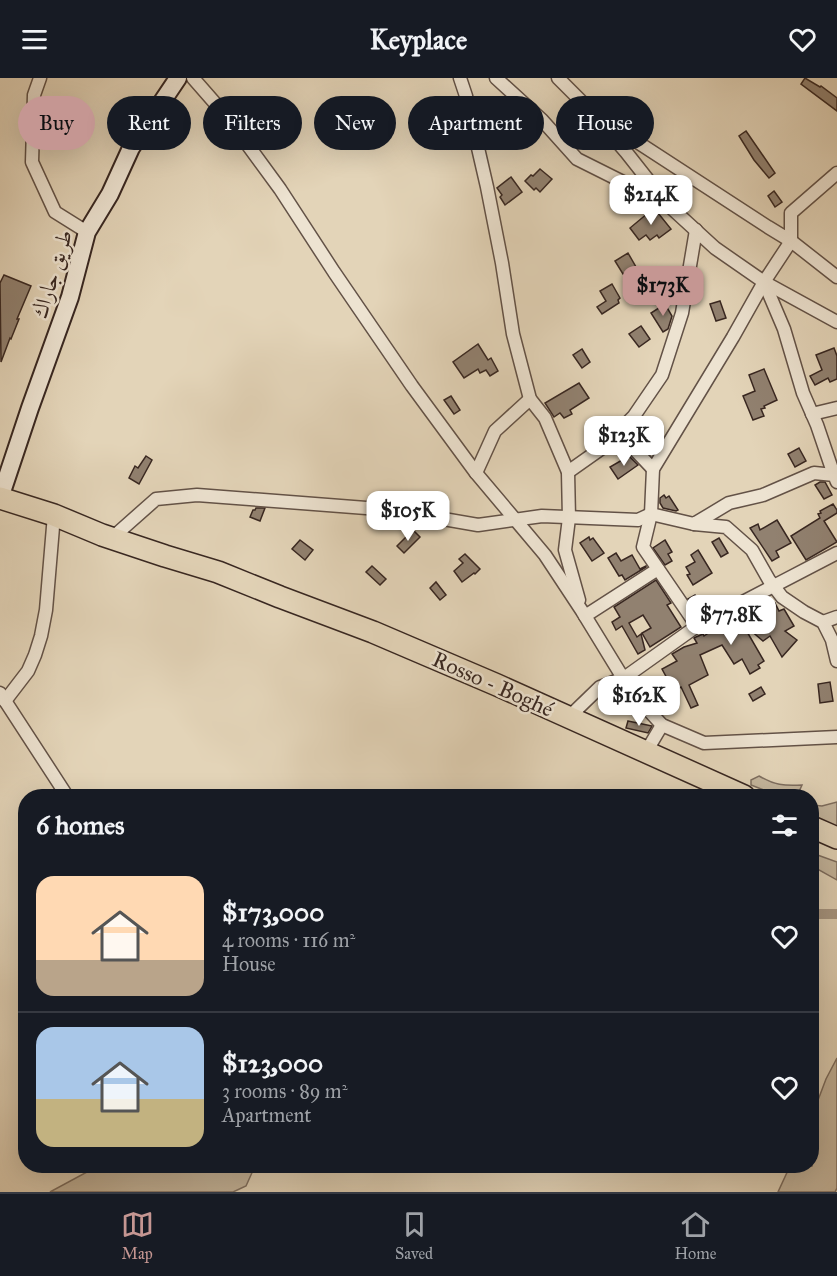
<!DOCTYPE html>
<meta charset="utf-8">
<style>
:root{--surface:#171b24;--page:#20242c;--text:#f1f3f6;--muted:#9ea1a6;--line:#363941;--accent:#c59692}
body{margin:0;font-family:"IM FELL Great Primer",Amiri,serif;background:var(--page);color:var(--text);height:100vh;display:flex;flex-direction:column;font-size:22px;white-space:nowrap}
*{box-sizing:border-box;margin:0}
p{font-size:20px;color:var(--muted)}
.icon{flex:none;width:33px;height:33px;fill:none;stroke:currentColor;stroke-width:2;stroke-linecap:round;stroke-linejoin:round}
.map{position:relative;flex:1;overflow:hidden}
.side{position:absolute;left:18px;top:711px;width:801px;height:384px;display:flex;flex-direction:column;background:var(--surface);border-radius:24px;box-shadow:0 6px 24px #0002}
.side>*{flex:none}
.top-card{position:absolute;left:18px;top:18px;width:801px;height:54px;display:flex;gap:12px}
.price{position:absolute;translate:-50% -51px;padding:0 14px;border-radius:12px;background:#fff;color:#222;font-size:20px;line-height:39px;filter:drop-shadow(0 2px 3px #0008)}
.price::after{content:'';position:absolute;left:50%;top:36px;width:18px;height:14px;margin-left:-9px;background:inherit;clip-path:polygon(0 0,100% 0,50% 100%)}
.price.selected{background:var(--accent);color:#111}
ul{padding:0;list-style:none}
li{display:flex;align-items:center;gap:18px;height:150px;padding:0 18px}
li+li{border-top:2px solid var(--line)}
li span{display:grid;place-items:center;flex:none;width:168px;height:120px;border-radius:18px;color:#555}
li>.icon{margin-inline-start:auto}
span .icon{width:72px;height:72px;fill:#fffc;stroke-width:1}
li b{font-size:26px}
h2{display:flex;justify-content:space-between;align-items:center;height:72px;padding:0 18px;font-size:26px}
.pill{padding:0 21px;border-radius:27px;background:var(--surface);box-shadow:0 6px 24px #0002;font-size:21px;line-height:54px}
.pill.selected{background:var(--accent);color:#111}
header{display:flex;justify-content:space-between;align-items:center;height:78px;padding:0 18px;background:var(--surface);font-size:27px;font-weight:800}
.dock{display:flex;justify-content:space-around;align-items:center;height:84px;border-top:2px solid var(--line);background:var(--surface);font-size:16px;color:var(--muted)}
.dock a{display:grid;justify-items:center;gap:3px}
.dock .selected{color:var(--accent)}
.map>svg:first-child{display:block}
.green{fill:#c6b79e;stroke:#7f6f60;stroke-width:1.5}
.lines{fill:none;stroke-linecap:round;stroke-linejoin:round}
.canal{stroke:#a99985;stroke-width:10}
.building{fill:#918170;stroke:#382721;stroke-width:1.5}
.street-casing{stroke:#635247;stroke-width:15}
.secondary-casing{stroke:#382721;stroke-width:20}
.highway-casing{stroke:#382721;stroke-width:24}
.street{stroke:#ede3d1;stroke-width:12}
.secondary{stroke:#ede3d1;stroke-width:16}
.highway{stroke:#e3d4b8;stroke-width:21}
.labels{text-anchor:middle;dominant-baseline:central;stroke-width:5;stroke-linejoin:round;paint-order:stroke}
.street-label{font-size:22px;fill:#382721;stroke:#ede3d1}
</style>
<header><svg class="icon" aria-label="menu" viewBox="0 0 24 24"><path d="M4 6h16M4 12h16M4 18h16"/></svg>Keyplace<svg class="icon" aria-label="heart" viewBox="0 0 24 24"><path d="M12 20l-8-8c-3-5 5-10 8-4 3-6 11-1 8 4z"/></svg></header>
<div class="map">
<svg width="837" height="1114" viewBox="0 0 837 1114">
<rect width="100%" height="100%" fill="#e3d4b8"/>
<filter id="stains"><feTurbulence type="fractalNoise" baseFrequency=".00333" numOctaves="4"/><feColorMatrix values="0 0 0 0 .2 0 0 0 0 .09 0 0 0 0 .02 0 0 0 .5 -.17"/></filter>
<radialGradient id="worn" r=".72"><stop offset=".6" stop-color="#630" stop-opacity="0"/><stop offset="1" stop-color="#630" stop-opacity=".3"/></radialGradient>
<g class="green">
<path d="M759 698C774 707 784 708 802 707L797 718H779L751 707V702Z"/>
<polygon points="837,724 837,754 812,739 812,727 822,728"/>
<polygon points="812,775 837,784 837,802 812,788"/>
<polygon points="837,980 837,1110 835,1114 778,1114 790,1088 812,1088 812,1038 826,1001"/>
<polygon points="98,1088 255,1088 246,1108 233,1114 50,1114"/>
</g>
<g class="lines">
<polyline class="canal" points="812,836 837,836"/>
</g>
<g class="building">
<polygon points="805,0 820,9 821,8 837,20 837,33 801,6"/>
<polygon points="746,53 775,95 769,100 754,82 739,58"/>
<polygon points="540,91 552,101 540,114 536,110 534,112 525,103 531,97 533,98"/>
<polygon points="511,99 522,114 505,127 500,119 502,117 497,110"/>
<polygon points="774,113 782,124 775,129 768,118"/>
<polygon points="654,130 671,151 659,160 657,157 650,162 646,157 639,162 630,150"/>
<polygon points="628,175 636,189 623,196 615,183"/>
<polygon points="4,197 31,208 17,241 19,241 11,261 10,260 1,284 0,205"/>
<polygon points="612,206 620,220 618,222 619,225 602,236 597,229 606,223 600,213"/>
<polygon points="720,223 726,240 716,243 710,226"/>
<polygon points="665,226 672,238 668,251 663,254 651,235"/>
<polygon points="641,248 650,261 639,269 629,256"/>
<polygon points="478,266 488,282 491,280 498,293 490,298 486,292 480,295 478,291 464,300 453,284"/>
<polygon points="834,270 837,278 837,301 830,304 828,300 815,307 810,298 822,292 816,277"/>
<polygon points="582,271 590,284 582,290 573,277"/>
<polygon points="764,291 777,322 764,328 765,330 761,331 764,338 753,342 743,318 755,313 749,297"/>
<polygon points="579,305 589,320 570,332 572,336 564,340 560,335 554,339 545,325"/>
<polygon points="451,318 460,332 454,336 444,322"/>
<polygon points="799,370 806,383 795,389 788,376"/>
<polygon points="146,378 152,382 139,406 129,400 135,388 138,390"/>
<polygon points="629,378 638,387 618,401 610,389"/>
<polygon points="820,404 825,404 832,417 824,421 815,407"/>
<polygon points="664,417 666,420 669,418 678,432 676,433 663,430 660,425 660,420"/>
<polygon points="833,426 837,432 837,435 824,443 837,464 806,482 791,458 820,440 818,436 821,435 820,433"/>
<polygon points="256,430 265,430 260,443 250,439 253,432 255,432"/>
<polygon points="777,442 791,465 776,473 779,479 772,483 750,450 758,446 760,452"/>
<polygon points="413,452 420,459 404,475 397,468"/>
<polygon points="589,459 590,462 593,460 604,475 592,483 580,465"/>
<polygon points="719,460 728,475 721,479 712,464"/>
<polygon points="300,462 313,472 305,482 292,471"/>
<polygon points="665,462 672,474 668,476 672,483 665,487 653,470"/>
<polygon points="698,472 712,495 693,507 687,497 690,496 686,489 695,484 691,477"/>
<polygon points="616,475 621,483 632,477 640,491 646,488 646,489 625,502 622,497 619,498 608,480"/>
<polygon points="465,476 480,491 475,496 474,495 462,504 454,493 463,485 459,481"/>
<polygon points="372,488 386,501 380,507 366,494"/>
<polygon points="656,502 671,525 667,527 681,549 650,569 642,555 651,550 643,537 629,545 637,559 641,556 645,572 638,576 622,548 616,552 612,544 620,539 614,529"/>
<polygon points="436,504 446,517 440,522 430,510"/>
<polygon points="695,517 706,534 700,537 688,521"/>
<polygon points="775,525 779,533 784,531 794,548 785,553 797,562 782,579 770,558 763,563 742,545 764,583 758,587 760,590 750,596 742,581 734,586 722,567 700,577 708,597 689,607 698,627 691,630 681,609 674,613 662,591 677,583 672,576 684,569 697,565 694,560 696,559 703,556 704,558 720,547 720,546 751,529 754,535"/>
<polygon points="830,604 833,623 820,625 818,606"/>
<polygon points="761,609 765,616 753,623 749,616"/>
<polygon points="628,643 652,648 648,655 626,650"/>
</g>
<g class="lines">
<g class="street-casing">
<g id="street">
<polyline points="40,0 34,17 32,84 55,134 87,154"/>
<polyline points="193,0 228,40 280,111 334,194 412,308 476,395 545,477 582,533 631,613 662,647 704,665 837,659"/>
<polyline points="460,0 466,18 487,109 502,185 513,256 530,321 545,340 568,394 569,440 565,472 579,522"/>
<polyline points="496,0 542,42 577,81 663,124"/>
<polyline points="558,0 589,31 626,74 667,126 715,170 764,204 837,244"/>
<polyline points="605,43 768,149 791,163 837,199"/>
<polyline points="764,204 784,251 803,315 817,347 834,397"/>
<polyline points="812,336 837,330"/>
<polyline points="618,354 653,391"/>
<polyline points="568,394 602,370 634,338 662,297 682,235 696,152"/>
<polyline points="476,395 495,353 530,321"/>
<polyline points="694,446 726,449 752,472 769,502 782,519 804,534 823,544 832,562 837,583"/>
<polyline points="112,460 156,421 197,417 392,432 478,447 542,438 638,442 651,436 694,446 729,425 763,417 814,395 834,397 837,404"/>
<polyline points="585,538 658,491"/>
<polyline points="823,544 837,539"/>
<polyline points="697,548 643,469 651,436 653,391 733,259 764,204 791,163 791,135 837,95"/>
<polyline points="0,615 67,718"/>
<polyline points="5,623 28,593 35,577 41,558 46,532 54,437"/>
<polyline points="569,639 600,609 624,600 697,548 837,475"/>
<polyline points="646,674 662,647"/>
</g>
</g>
<g class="secondary-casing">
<polyline id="secondary" points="0,420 30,330 70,219 87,154 110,116 131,70 178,0"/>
</g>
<g class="highway-casing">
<g id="highway">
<polyline points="0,420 54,437 102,457 165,478 218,494 280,519 373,554 497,607 744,718"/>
<polyline points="812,749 837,760"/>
</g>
</g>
<use href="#street" class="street"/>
<use href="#secondary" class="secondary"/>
<use href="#highway" class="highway"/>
</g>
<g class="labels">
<g class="street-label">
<text transform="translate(52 196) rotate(-73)">طريق جاراك</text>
<text transform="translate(493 606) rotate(24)">Rosso - Boghé</text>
</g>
</g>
<rect width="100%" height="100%" filter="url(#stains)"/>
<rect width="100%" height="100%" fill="url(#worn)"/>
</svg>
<b class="price" style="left:651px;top:148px">$214K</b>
<b class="price selected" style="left:663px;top:239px">$173K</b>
<b class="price" style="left:624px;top:389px">$123K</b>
<b class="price" style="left:408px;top:464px">$105K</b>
<b class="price" style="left:731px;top:568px">$77.8K</b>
<b class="price" style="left:639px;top:649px">$162K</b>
<div class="top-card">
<a class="pill selected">Buy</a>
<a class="pill">Rent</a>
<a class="pill">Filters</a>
<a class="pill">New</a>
<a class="pill">Apartment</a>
<a class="pill">House</a>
</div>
<section class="side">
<h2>6 homes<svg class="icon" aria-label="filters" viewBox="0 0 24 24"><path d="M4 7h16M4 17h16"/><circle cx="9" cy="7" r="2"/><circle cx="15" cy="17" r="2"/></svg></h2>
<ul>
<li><span style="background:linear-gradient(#ffd9b3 70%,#b9a48a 0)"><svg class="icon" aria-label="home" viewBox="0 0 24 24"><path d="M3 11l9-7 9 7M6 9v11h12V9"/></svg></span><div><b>$173,000</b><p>4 rooms · 116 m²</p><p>House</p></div><svg class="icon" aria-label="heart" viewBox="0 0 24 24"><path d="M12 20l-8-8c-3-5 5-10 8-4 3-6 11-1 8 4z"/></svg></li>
<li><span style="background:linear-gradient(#a9c7e8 60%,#c2b280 0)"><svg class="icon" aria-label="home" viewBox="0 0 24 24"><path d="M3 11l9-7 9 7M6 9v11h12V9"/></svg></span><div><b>$123,000</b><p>3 rooms · 89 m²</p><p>Apartment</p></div><svg class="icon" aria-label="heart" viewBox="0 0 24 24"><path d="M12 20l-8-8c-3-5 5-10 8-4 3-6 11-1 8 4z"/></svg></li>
</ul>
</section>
</div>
<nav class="dock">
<a class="selected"><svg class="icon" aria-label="map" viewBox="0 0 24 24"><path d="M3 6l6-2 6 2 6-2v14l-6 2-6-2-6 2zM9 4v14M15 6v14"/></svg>Map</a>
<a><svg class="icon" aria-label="saved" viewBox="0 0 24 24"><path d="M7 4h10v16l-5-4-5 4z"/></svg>Saved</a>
<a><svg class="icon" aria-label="home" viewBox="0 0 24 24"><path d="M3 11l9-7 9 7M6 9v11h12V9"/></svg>Home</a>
</nav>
